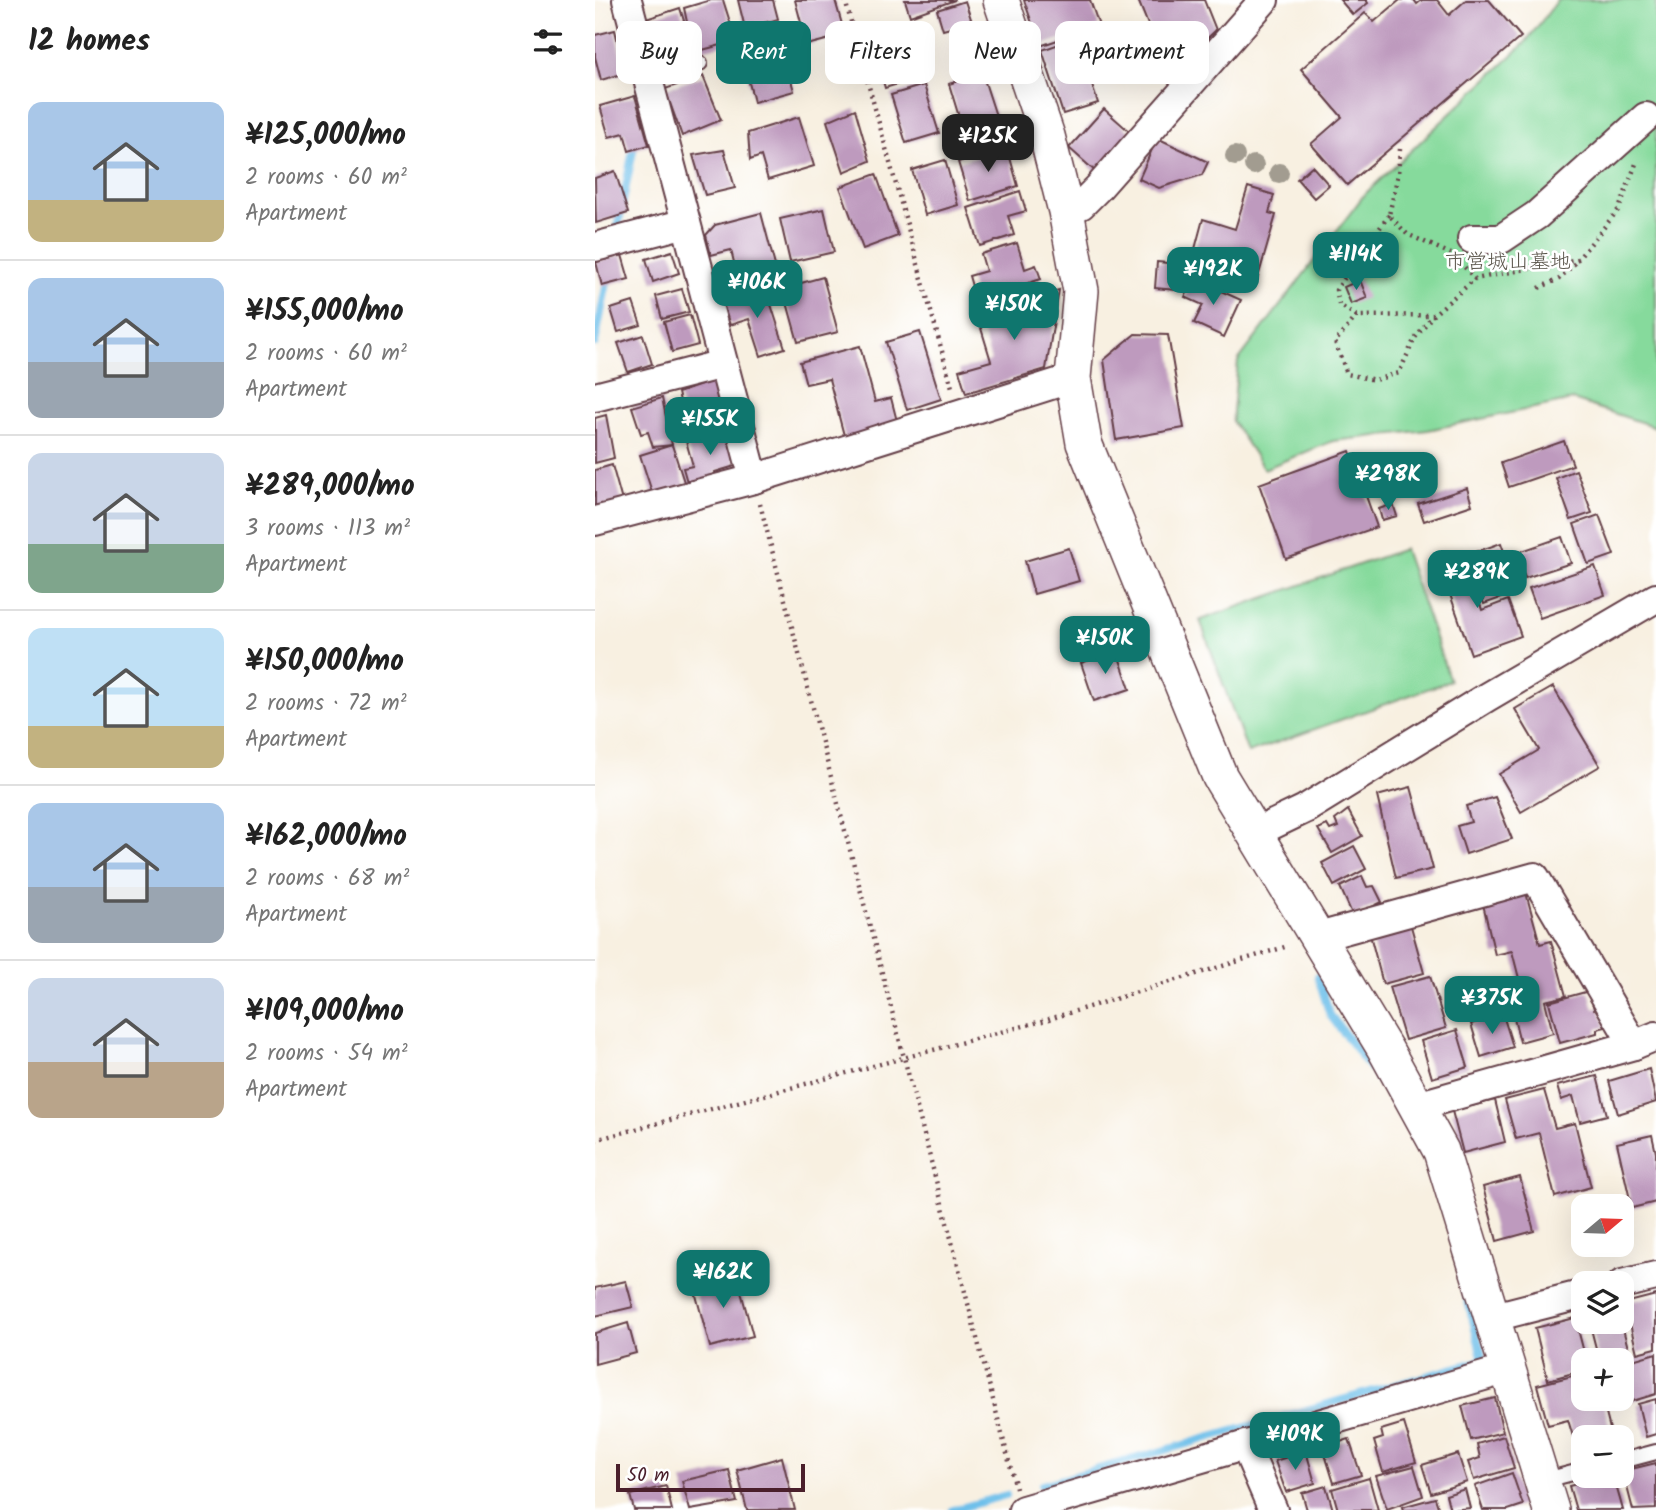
<!DOCTYPE html>
<meta charset="utf-8">
<style>
:root{--surface:#fff;--page:#f6f6f6;--text:#222;--muted:#767676;--line:#e0e0e0;--accent:#0f766e}
body{margin:0;font-family:Kalam,"Klee One",sans-serif;background:var(--page);color:var(--text);height:100vh;display:flex;flex-direction:column;font-size:26px;white-space:nowrap}
*{box-sizing:border-box;margin:0}
p{font-size:23px;color:var(--muted)}
.icon{flex:none;width:38px;height:38px;fill:none;stroke:currentColor;stroke-width:2;stroke-linecap:round;stroke-linejoin:round}
.map{position:relative;flex:1;overflow:hidden}
.panel{display:flex;flex-direction:column;background:var(--surface);width:595px}
.panel>*{flex:none}
.guide{position:absolute;left:21px;top:21px;width:665px;height:63px;display:flex;gap:14px}
.needle{width:46px;rotate:71deg}
.buttons{position:absolute;left:976px;top:1194px;display:grid;gap:14px}
.buttons a{display:grid;place-items:center;width:63px;height:63px;border-radius:14px;background:var(--surface);box-shadow:0 7px 28px #0002;font-size:35px}
.scale{position:absolute;left:21px;bottom:18px;width:189px;box-sizing:border-box;padding-left:7px;border:4px solid #4a1f2b;border-top:0;font-size:19px;line-height:24px;white-space:nowrap;color:#4a1f2b;-webkit-text-stroke:5px #fff;paint-order:stroke}
.price{position:absolute;translate:-50% -60px;padding:0 16px;border-radius:14px;background:var(--accent);color:#fff;font-size:23px;line-height:46px;filter:drop-shadow(0 2px 4px #0008)}
.price::after{content:'';position:absolute;left:50%;top:42px;width:21px;height:16px;margin-left:-10px;background:inherit;clip-path:polygon(0 0,100% 0,50% 100%)}
.price.active{background:#222;color:#fff}
ul{padding:0;list-style:none}
li{display:flex;align-items:center;gap:21px;height:175px;padding:0 28px}
li+li{border-top:2px solid var(--line)}
li span{display:grid;place-items:center;flex:none;width:196px;height:140px;border-radius:14px;color:#555}
li>.icon{margin-inline-start:auto}
span .icon{width:84px;height:84px;fill:#fffc;stroke-width:1}
li b{font-size:30px}
h2{display:flex;justify-content:space-between;align-items:center;height:84px;padding:0 28px;font-size:30px}
.chip{padding:0 24px;border-radius:14px;background:var(--surface);box-shadow:0 7px 28px #0002;font-size:24px;line-height:63px}
.chip.active{background:var(--accent);color:#fff}
main{display:flex;flex:1;min-height:0}
.map>svg:first-child{display:block}
.green{fill:#86da9c;stroke:#687c64;stroke-width:2}
.lines{fill:none;stroke-linecap:round;stroke-linejoin:round}
.stream{stroke:#6ec0ea;stroke-width:8}
.building{fill:#be9abe}
.service-casing{stroke:#643e46;stroke-width:18}
.minor-casing{stroke:#643e46;stroke-width:32}
.tertiary-casing{stroke:#643e46;stroke-width:38}
.path{stroke:#643e46;stroke-width:4.5;stroke-dasharray:2 5;stroke-linecap:butt}
.service{stroke:#fff;stroke-width:14}
.minor{stroke:#fff;stroke-width:28}
.tertiary{stroke:#fff;stroke-width:35}
.tree{fill:#a29c90}
.labels{text-anchor:middle;dominant-baseline:central;stroke-width:5;stroke-linejoin:round;paint-order:stroke}
.park-label{font-size:21px;fill:#5c574d;stroke:#fff}
</style>
<main>
<section class="panel">
<h2>12 homes<svg class="icon" aria-label="filters" viewBox="0 0 24 24"><path d="M4 7h16M4 17h16"/><circle cx="9" cy="7" r="2"/><circle cx="15" cy="17" r="2"/></svg></h2>
<ul>
<li><span style="background:linear-gradient(#a9c7e8 70%,#c2b280 0)"><svg class="icon" aria-label="home" viewBox="0 0 24 24"><path d="M3 11l9-7 9 7M6 9v11h12V9"/></svg></span><div><b>¥125,000/mo</b><p>2 rooms · 60 m²</p><p>Apartment</p></div></li>
<li><span style="background:linear-gradient(#a9c7e8 60%,#9aa5b1 0)"><svg class="icon" aria-label="home" viewBox="0 0 24 24"><path d="M3 11l9-7 9 7M6 9v11h12V9"/></svg></span><div><b>¥155,000/mo</b><p>2 rooms · 60 m²</p><p>Apartment</p></div></li>
<li><span style="background:linear-gradient(#c9d6e8 65%,#7fa58c 0)"><svg class="icon" aria-label="home" viewBox="0 0 24 24"><path d="M3 11l9-7 9 7M6 9v11h12V9"/></svg></span><div><b>¥289,000/mo</b><p>3 rooms · 113 m²</p><p>Apartment</p></div></li>
<li><span style="background:linear-gradient(#bfe0f5 70%,#c2b280 0)"><svg class="icon" aria-label="home" viewBox="0 0 24 24"><path d="M3 11l9-7 9 7M6 9v11h12V9"/></svg></span><div><b>¥150,000/mo</b><p>2 rooms · 72 m²</p><p>Apartment</p></div></li>
<li><span style="background:linear-gradient(#a9c7e8 60%,#9aa5b1 0)"><svg class="icon" aria-label="home" viewBox="0 0 24 24"><path d="M3 11l9-7 9 7M6 9v11h12V9"/></svg></span><div><b>¥162,000/mo</b><p>2 rooms · 68 m²</p><p>Apartment</p></div></li>
<li><span style="background:linear-gradient(#c9d6e8 60%,#b9a48a 0)"><svg class="icon" aria-label="home" viewBox="0 0 24 24"><path d="M3 11l9-7 9 7M6 9v11h12V9"/></svg></span><div><b>¥109,000/mo</b><p>2 rooms · 54 m²</p><p>Apartment</p></div></li>
</ul>
</section>
<div class="map">
<svg width="1061" height="1510" viewBox="0 0 1061 1510">
<rect width="100%" height="100%" fill="#fff"/>
<filter id="ink" filterUnits="userSpaceOnUse"><feTurbulence type="fractalNoise" baseFrequency=".0143" numOctaves="2"/><feDisplacementMap in="SourceGraphic" scale="14" xChannelSelector="R" yChannelSelector="G"/><feConvolveMatrix kernelMatrix="1 2 1 2 8 2 1 2 1" color-interpolation-filters="sRGB"/></filter>
<filter id="wash" filterUnits="userSpaceOnUse"><feTurbulence type="fractalNoise" baseFrequency=".00686" numOctaves="4" result="noise"/><feDisplacementMap in="SourceGraphic" scale="28" xChannelSelector="R" yChannelSelector="G"/><feGaussianBlur stdDeviation="1.57" result="paint"/><feColorMatrix in="noise" values="0 0 0 0 0 0 0 0 0 0 0 0 0 0 0 0 0 1.4 0 .05"/><feComposite in="paint" operator="in"/></filter>
<g filter="url(#wash)">
<rect width="100%" height="100%" fill="#f8f0e1"/>
<g class="green">
<polygon points="963,0 1061,0 1061,427 978,400 833,430 738,441 669,469 637,421 643,361 769,195 929,44"/>
<polygon points="809,549 855,681 653,753 605,620"/>
</g>
<g class="lines">
<g class="stream">
<polyline points="21,237 40,140"/>
<polyline points="0,343 13,277"/>
<polyline points="723,977 735,1015 796,1095"/>
<polyline points="447,1485 888,1360 869,1285"/>
<polyline points="358,1510 411,1495"/>
</g>
</g>
<g id="blocks">
<g class="building">
<polygon points="116,0 128,0 141,41 55,64 42,22 85,8 98,50 89,8"/>
<polygon points="143,0 178,0 183,19 150,28"/>
<polygon points="200,0 240,0 250,35 212,45"/>
<polygon points="310,0 360,0 315,16"/>
<polygon points="429,0 495,0 504,26 445,46"/>
<polygon points="543,0 609,0 621,30 587,62 571,69"/>
<polygon points="745,0 771,0 773,3 758,15"/>
<polygon points="805,0 819,0 822,4 827,0 842,0 854,15 871,0 894,0 926,37 752,185 716,144 747,117 706,69 770,13 779,22"/>
<polygon points="370,1 377,22 348,30 342,10"/>
<polygon points="20,30 30,73 6,80 0,57 0,35"/>
<polygon points="481,38 503,103 468,114 447,50"/>
<polygon points="386,42 392,58 372,65 367,48"/>
<polygon points="311,49 319,79 290,88 281,57"/>
<polygon points="189,55 199,91 159,102 150,67"/>
<polygon points="387,73 402,119 368,130 354,84"/>
<polygon points="108,76 126,120 87,136 70,89"/>
<polygon points="329,85 344,133 311,143 296,95"/>
<polygon points="40,96 54,145 34,151 29,133 14,137 5,106"/>
<polygon points="260,109 275,161 249,172 232,121"/>
<polygon points="509,109 535,132 501,172 474,148"/>
<polygon points="204,117 219,166 173,180 166,156 155,160 153,133"/>
<polygon points="562,138 613,162 607,175 564,188 544,179"/>
<polygon points="412,147 423,186 375,201 363,162"/>
<polygon points="129,150 140,188 110,195 98,155"/>
<polygon points="350,160 363,205 330,215 317,170"/>
<polygon points="717,166 734,185 719,198 702,179"/>
<polygon points="20,171 33,213 1,223 0,178"/>
<polygon points="281,174 303,236 268,249 245,187"/>
<polygon points="653,187 679,195 674,213 681,215 662,281 624,270 628,257 600,249 608,219 640,229"/>
<polygon points="425,191 431,211 413,216 419,235 385,246 373,208"/>
<polygon points="229,209 239,252 195,262 185,219"/>
<polygon points="166,213 183,277 145,287 136,250 116,255 111,235 120,225"/>
<polygon points="422,243 430,269 441,265 446,279 381,300 374,276 391,271 386,254"/>
<polygon points="77,251 84,273 58,282 51,259"/>
<polygon points="27,255 34,279 7,286 1,262"/>
<polygon points="562,262 583,264 581,290 560,288"/>
<polygon points="228,277 243,332 203,342 188,288"/>
<polygon points="599,279 646,300 629,337 599,323 608,305 590,297"/>
<polygon points="765,280 772,298 756,304 749,287"/>
<polygon points="87,289 94,312 67,319 61,296"/>
<polygon points="171,289 190,348 166,356 154,319 135,325 128,304"/>
<polygon points="464,290 451,369 371,393 364,370 396,361 382,315"/>
<polygon points="38,302 46,325 23,332 16,309"/>
<polygon points="95,315 103,345 77,352 69,322"/>
<polygon points="325,332 346,399 312,410 291,342"/>
<polygon points="540,334 573,335 589,428 521,440 509,360"/>
<polygon points="48,335 57,364 33,372 23,343"/>
<polygon points="265,346 280,402 296,398 304,429 251,443 234,379 211,384 205,362"/>
<polygon points="121,380 133,421 93,433 83,393"/>
<polygon points="67,398 77,445 58,447 53,432 46,434 37,407"/>
<polygon points="11,415 19,458 0,463 0,418"/>
<polygon points="135,428 142,455 138,456 140,466 120,472 122,481 94,489 88,468 98,466 91,441"/>
<polygon points="969,441 978,465 914,487 906,463"/>
<polygon points="77,445 90,485 58,495 45,455"/>
<polygon points="755,451 782,527 691,559 664,484"/>
<polygon points="17,465 27,501 0,508 0,470"/>
<polygon points="981,470 997,513 976,520 961,478"/>
<polygon points="872,488 877,505 829,521 823,504"/>
<polygon points="798,504 802,516 787,520 784,509"/>
<polygon points="1004,515 1019,555 993,564 979,524"/>
<polygon points="967,537 976,563 930,578 921,553"/>
<polygon points="906,543 923,592 889,604 872,555"/>
<polygon points="474,548 484,581 439,594 430,561"/>
<polygon points="868,554 887,610 913,600 926,636 876,654 844,563"/>
<polygon points="1000,566 1010,595 945,618 934,588"/>
<polygon points="522,651 535,689 499,701 486,663"/>
<polygon points="958,687 1005,766 926,812 904,774 944,750 920,709"/>
<polygon points="816,787 838,869 801,878 782,796"/>
<polygon points="900,797 917,839 871,854 862,826 876,822 871,806"/>
<polygon points="753,810 767,836 737,853 723,829 732,825 735,830 743,827 740,820"/>
<polygon points="759,846 771,869 739,886 727,863"/>
<polygon points="767,876 772,887 779,886 787,902 758,916 745,887"/>
<polygon points="931,893 945,944 956,941 971,996 950,1001 958,1033 925,1042 917,1010 931,1006 917,951 900,955 888,904"/>
<polygon points="814,919 829,973 788,984 774,931"/>
<polygon points="835,976 851,1028 810,1040 794,987"/>
<polygon points="994,991 999,1009 1004,1007 1010,1027 1002,1029 1002,1033 965,1043 954,1002"/>
<polygon points="908,1015 918,1047 886,1057 876,1024"/>
<polygon points="862,1030 873,1067 837,1078 826,1041"/>
<polygon points="1054,1069 1061,1102 1023,1114 1014,1081"/>
<polygon points="1002,1076 1012,1115 985,1122 978,1096 966,1100 962,1086"/>
<polygon points="949,1090 960,1128 980,1123 996,1187 960,1197 944,1133 921,1139 910,1100"/>
<polygon points="900,1100 910,1142 868,1153 857,1111"/>
<polygon points="1057,1135 1061,1153 1061,1202 1037,1208 1022,1143"/>
<polygon points="925,1177 939,1231 902,1241 888,1187"/>
<polygon points="141,1273 158,1336 115,1347 98,1284"/>
<polygon points="31,1281 38,1307 0,1316 0,1288"/>
<polygon points="1061,1295 1061,1348 1042,1353 1030,1303"/>
<polygon points="980,1318 991,1360 989,1370 953,1380 940,1328"/>
<polygon points="994,1321 1026,1321 1035,1356 1004,1360"/>
<polygon points="33,1323 41,1353 0,1364 0,1333"/>
<polygon points="1061,1353 1061,1394 1018,1407 1016,1398 1027,1398 1027,1363"/>
<polygon points="989,1373 989,1398 1007,1398 1017,1437 989,1437 989,1462 986,1463 973,1420 953,1425 942,1385"/>
<polygon points="900,1398 908,1432 876,1440 867,1406"/>
<polygon points="1061,1399 1061,1434 1051,1437 1043,1404"/>
<polygon points="809,1423 821,1462 788,1472 779,1441 788,1438 786,1430"/>
<polygon points="909,1436 919,1468 879,1480 873,1462 885,1458 882,1444"/>
<polygon points="754,1439 766,1475 739,1483 728,1448"/>
<polygon points="711,1451 720,1483 691,1492 680,1461"/>
<polygon points="863,1454 872,1482 836,1493 827,1465"/>
<polygon points="187,1457 200,1510 152,1510 142,1470"/>
<polygon points="1061,1463 1061,1509 1038,1510 1028,1471"/>
<polygon points="819,1466 828,1496 792,1509 781,1476"/>
<polygon points="134,1470 142,1502 95,1510 87,1481"/>
<polygon points="917,1473 928,1505 913,1510 888,1510 880,1486"/>
<polygon points="1018,1475 1028,1510 981,1510 974,1486"/>
<polygon points="774,1478 783,1510 743,1510 737,1489"/>
<polygon points="71,1486 77,1510 39,1510 35,1495"/>
<polygon points="731,1486 738,1510 712,1510 707,1493"/>
<polygon points="870,1489 875,1508 855,1510 851,1495"/>
<polygon points="840,1498 844,1510 808,1510 807,1507"/>
</g>
</g>
</g>
<g filter="url(#ink)">
<use href="#blocks" fill-opacity="0" stroke="#643e46" stroke-width="2"/>
<g class="lines">
<g class="service-casing">
<g id="service">
<polyline points="52,77 105,63"/>
<polyline points="1027,1461 1061,1452"/>
<polyline points="947,1481 989,1470"/>
</g>
</g>
<g class="minor-casing">
<g id="minor">
<polyline points="32,0 159,479"/>
<polyline points="471,211 486,205 503,188 669,0"/>
<polyline points="877,239 906,239 942,215 1051,117"/>
<polyline points="0,247 91,223"/>
<polyline points="0,397 128,364"/>
<polyline points="0,521 159,479 478,378"/>
<polyline points="660,833 710,809 892,697 1061,598"/>
<polyline points="720,938 940,877 1039,1045 1061,1036"/>
<polyline points="822,1106 1039,1045"/>
<polyline points="1027,1284 1061,1276"/>
<polyline points="899,1317 989,1294"/>
<polyline points="650,1445 678,1510"/>
<polyline points="428,1510 913,1369"/>
</g>
</g>
<g class="tertiary-casing">
<polyline id="tertiary" points="406,0 452,136 471,211 486,291 478,378 489,443 625,777 790,1049 846,1151 956,1510"/>
</g>
<g class="path">
<polyline points="250,0 358,391"/>
<polyline points="805,149 803,174 794,215 812,234 856,254"/>
<polyline points="794,215 741,290 744,305 762,316 838,315 880,279"/>
<polyline points="865,262 880,279 983,259 1024,209 1042,161"/>
<polyline points="944,288 964,279 983,260"/>
<polyline points="762,316 740,342 752,374 780,380 804,373 820,338 837,316"/>
<polyline points="165,504 421,1488"/>
<polyline points="0,1140 451,1020 693,946"/>
</g>
<use href="#service" class="service"/>
<use href="#minor" class="minor"/>
<use href="#tertiary" class="tertiary"/>
</g>
<g class="tree">
<circle cx="640" cy="156" r="10"/>
<circle cx="659" cy="165" r="10"/>
<circle cx="684" cy="173" r="10"/>
</g>
</g>
<g class="labels">
<g class="park-label">
<text x="913" y="262">市営城山墓地</text>
</g>
</g>
</svg>
<div class="buttons">
<a><svg class="needle" viewBox="-14 -14 28 28"><path d="M0-13l5 13h-10z" fill="#e53935"/><path d="M0 13l5-13h-10z" fill="#767676"/></svg></a>
<a><svg class="icon" aria-label="layers" viewBox="0 0 24 24"><path d="M12 4l9 5-9 5-9-5zM3 14l9 5 9-5"/></svg></a>
<a>+</a>
<a>−</a>
</div>
<div class="scale">50 m</div>
<b class="price active" style="left:393px;top:174px">¥125K</b>
<b class="price" style="left:761px;top:292px">¥114K</b>
<b class="price" style="left:618px;top:307px">¥192K</b>
<b class="price" style="left:162px;top:320px">¥106K</b>
<b class="price" style="left:419px;top:342px">¥150K</b>
<b class="price" style="left:115px;top:457px">¥155K</b>
<b class="price" style="left:793px;top:512px">¥298K</b>
<b class="price" style="left:882px;top:610px">¥289K</b>
<b class="price" style="left:510px;top:676px">¥150K</b>
<b class="price" style="left:897px;top:1036px">¥375K</b>
<b class="price" style="left:128px;top:1310px">¥162K</b>
<b class="price" style="left:700px;top:1472px">¥109K</b>
<div class="guide">
<a class="chip">Buy</a>
<a class="chip active">Rent</a>
<a class="chip">Filters</a>
<a class="chip">New</a>
<a class="chip">Apartment</a>
</div>
</div>
</main>
